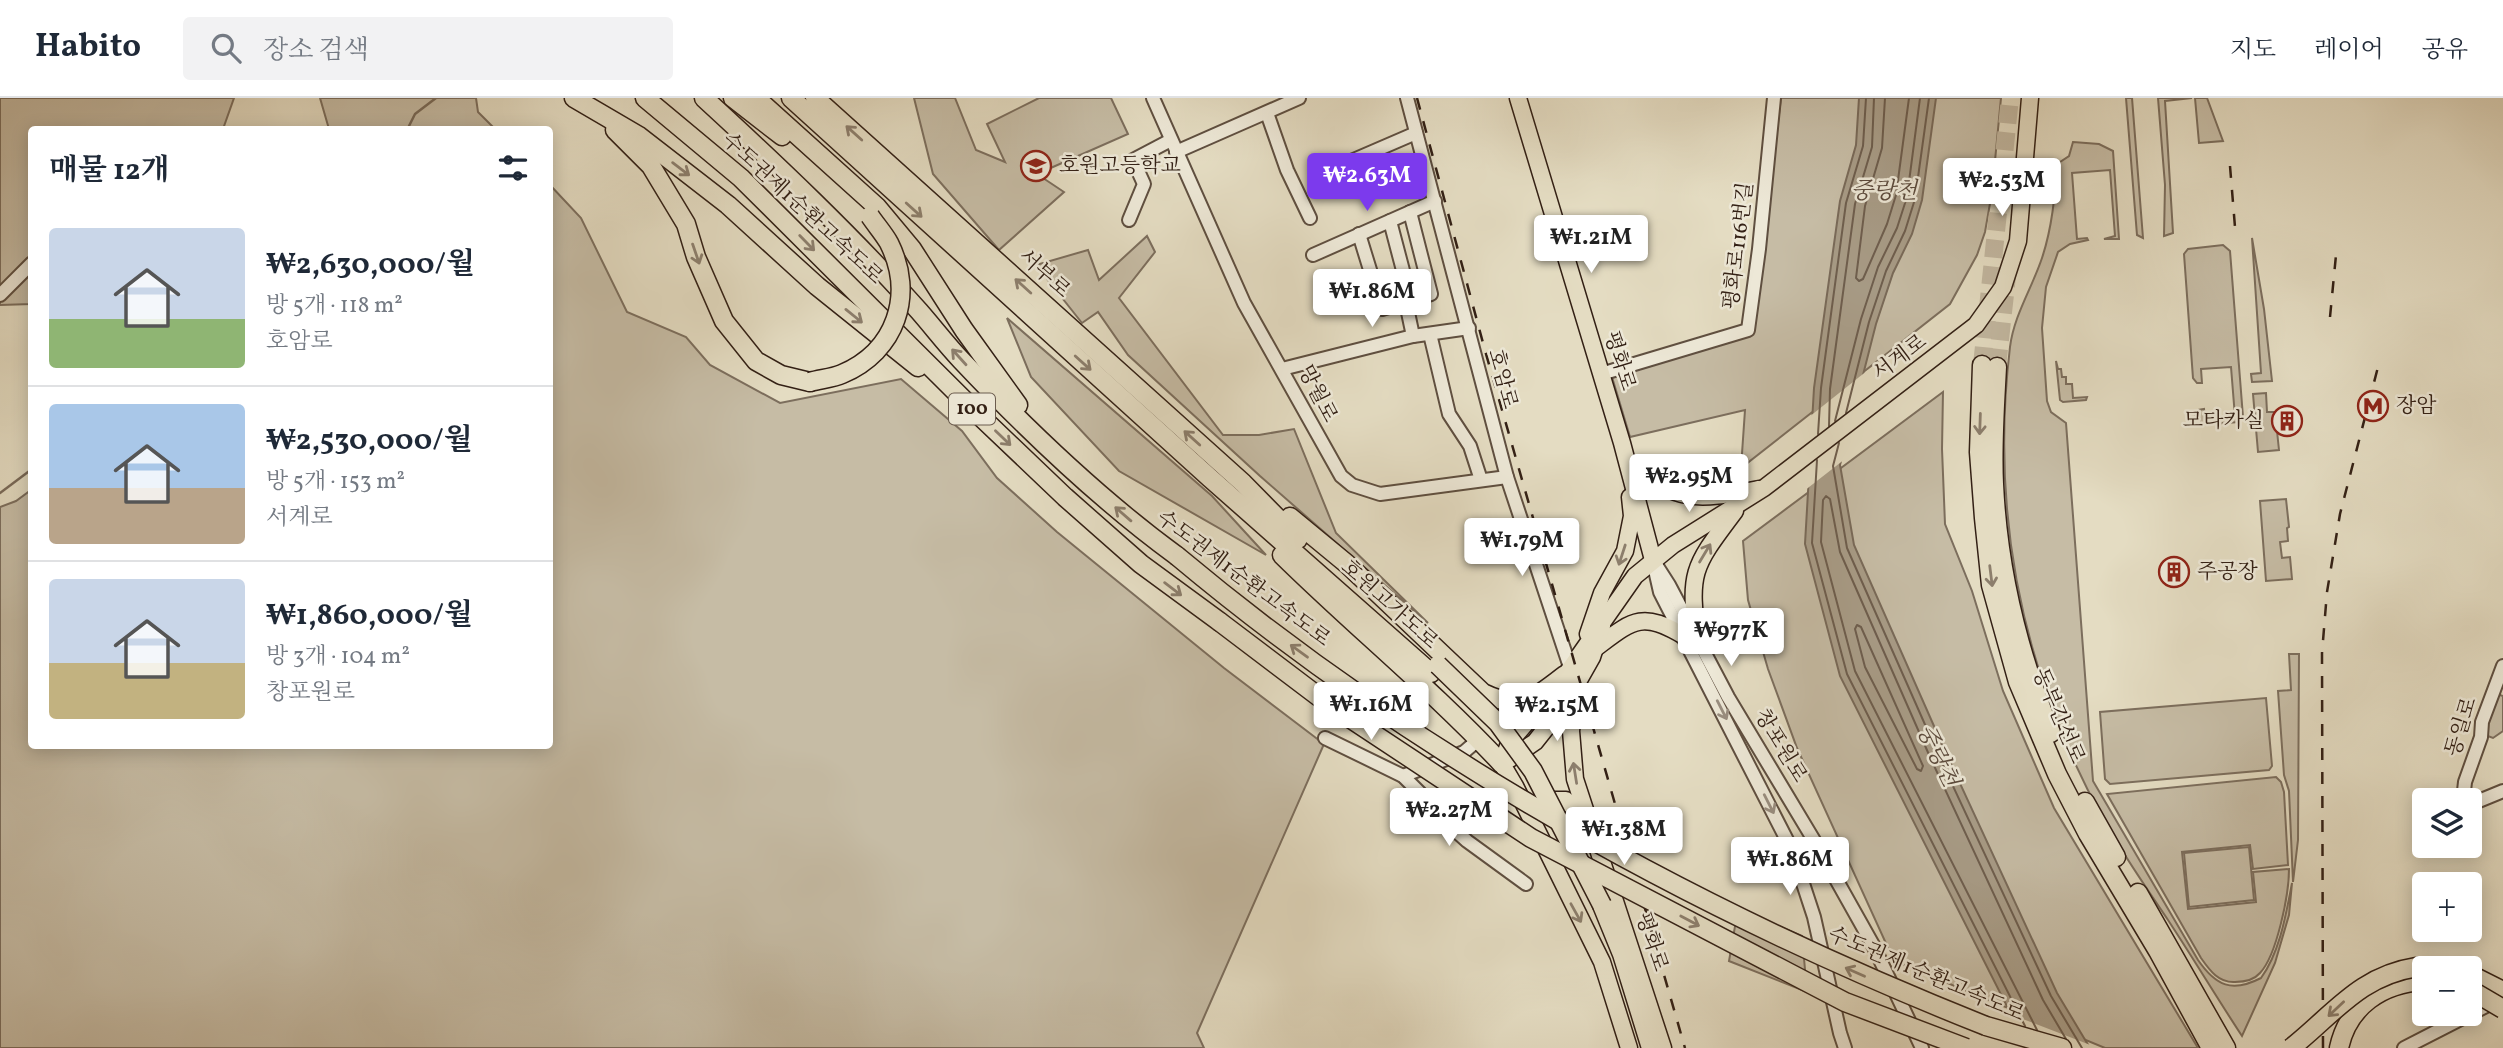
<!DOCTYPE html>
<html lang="ko">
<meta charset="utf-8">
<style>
:root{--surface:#fff;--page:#f2f2f3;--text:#1f2937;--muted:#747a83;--line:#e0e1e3;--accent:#7c3aed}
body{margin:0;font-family:Vollkorn,"Noto Serif KR",serif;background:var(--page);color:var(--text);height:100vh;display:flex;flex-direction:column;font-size:26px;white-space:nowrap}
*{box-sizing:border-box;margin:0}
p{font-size:23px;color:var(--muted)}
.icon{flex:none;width:38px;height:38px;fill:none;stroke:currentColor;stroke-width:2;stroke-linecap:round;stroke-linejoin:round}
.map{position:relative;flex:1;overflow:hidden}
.panel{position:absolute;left:28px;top:28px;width:525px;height:623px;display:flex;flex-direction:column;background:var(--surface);border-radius:7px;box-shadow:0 4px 18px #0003}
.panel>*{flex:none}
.buttons{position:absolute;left:2412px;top:690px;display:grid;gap:14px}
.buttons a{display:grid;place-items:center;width:70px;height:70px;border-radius:7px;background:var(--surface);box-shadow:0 4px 18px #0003;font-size:35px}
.price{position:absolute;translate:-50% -60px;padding:0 16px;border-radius:7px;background:#fff;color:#222;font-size:23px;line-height:46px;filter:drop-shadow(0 2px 4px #0008)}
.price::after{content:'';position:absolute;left:50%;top:42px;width:21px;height:16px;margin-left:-10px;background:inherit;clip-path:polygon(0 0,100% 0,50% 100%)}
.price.on{background:var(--accent);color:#fff}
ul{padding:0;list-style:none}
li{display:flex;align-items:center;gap:21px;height:175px;padding:0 21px}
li+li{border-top:2px solid var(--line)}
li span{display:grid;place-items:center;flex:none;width:196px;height:140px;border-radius:7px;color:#555}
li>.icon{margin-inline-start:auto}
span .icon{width:84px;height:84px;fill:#fffc;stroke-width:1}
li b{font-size:30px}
h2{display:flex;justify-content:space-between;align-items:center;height:84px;padding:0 21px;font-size:30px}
header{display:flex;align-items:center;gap:42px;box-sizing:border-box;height:98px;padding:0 35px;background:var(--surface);border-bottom:2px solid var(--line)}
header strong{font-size:33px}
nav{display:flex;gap:38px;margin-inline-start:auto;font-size:24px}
.search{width:490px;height:63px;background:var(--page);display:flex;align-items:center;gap:18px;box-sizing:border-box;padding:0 24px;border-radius:7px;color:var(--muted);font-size:26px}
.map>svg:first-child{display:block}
.green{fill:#c6bca5;stroke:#7c6e5d;stroke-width:2}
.water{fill:#a89c87;stroke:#796a59;stroke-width:2}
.pier{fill:#e4dcc2}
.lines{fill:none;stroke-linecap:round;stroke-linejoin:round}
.shore{stroke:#6e5e4e;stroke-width:2}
.stream{stroke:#796a59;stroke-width:2.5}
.highway-tunnel{stroke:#c1b69f;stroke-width:18;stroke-dasharray:18 9;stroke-linecap:butt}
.minor-casing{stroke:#5f4f40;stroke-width:16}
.major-casing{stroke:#332015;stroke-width:19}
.highway-casing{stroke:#332015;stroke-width:21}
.minor{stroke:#ede8d7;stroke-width:12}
.major{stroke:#e4dcc2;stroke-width:16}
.highway{stroke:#e4dcc2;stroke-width:18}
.rail{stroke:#332015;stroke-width:2.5;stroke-dasharray:12 12;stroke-linecap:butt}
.highway-bridge-casing{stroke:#332015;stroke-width:21;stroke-linecap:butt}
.highway-bridge{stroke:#e4dcc2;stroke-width:18}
.oneway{stroke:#8c7e6c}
.oneway2{stroke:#998e80}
.labels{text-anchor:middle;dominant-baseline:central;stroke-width:5;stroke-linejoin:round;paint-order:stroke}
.shield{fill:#ede8d7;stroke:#6b5c4f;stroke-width:2}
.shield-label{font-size:19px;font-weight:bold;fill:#332015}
.poi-label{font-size:21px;fill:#332015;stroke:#ede8d7;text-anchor:start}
.street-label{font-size:21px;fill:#332015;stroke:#ede8d7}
.water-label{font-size:23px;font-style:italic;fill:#5c4b3d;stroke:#ede8d7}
</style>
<header>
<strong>Habito</strong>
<div class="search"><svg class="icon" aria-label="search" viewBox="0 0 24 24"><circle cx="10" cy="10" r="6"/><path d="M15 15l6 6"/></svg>장소 검색</div>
<nav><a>지도</a><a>레이어</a><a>공유</a></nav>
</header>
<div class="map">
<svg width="2503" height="950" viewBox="0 0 2503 950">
<rect width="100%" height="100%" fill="#e4dcc2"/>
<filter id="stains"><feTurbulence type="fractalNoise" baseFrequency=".00286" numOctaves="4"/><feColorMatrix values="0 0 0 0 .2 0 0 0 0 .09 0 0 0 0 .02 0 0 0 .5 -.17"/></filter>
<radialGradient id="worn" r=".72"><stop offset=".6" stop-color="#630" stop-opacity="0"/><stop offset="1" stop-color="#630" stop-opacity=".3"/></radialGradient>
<g class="green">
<polygon points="0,0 234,0 223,31 32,32 31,206 0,207"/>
<polygon points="320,0 476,0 478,14 495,31 329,31"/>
<polygon points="914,0 955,0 976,52 1005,64 987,26 1039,0 1111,0 1128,36 1037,76 1064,94 999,152 933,76"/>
<polygon points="1781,0 2001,0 1992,94 1985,134 1977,157 1950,206 1741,370 1745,312 1630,339 1612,279 1752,237"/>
<polygon points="2126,0 2132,0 2143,140 2137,137"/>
<polygon points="2158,0 2192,0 2165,3 2173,135 2164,138 2165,87"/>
<polygon points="2195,0 2207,0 2223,43 2199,45"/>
<path d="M2073 44 2099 46 2113 53 2119 141H2104L2115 138 2110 72 2072 75 2077 141 2087 140 2088 142 2070 146 2058 154 2046 189 2042 230 2047 303 2051 314 2066 325 2093 683 2198 862C2216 888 2232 895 2261 880 2280 854 2286 816 2292 785L2289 817 2275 865 2242 938C2217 900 2193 860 2168 822 2145 788 2122 755 2102 719 2022 573 1990 416 2010 249 2014 217 2032 190 2042 160 2052 130 2055 98 2057 66L2069 58Z"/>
<polygon points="550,87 581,120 627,214 686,239 710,267 780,305 901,281 962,333 997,380 1057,434 1224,570 1324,646 1197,935 1204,950 0,950 0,409 16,403 31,392 32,648 550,648"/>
<polygon points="1147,138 1155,154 1119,200 1223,337 1259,337 1294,331 1336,435 1428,525 1260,378 1128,257 1098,214 1082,225 1036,167 1088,152 1099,182"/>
<polygon points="2252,140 2264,211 2272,283 2252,284 2251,276 2261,275"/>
<polygon points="2223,147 2230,153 2243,319 2239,324 2199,327 2196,324 2195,315 2198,312 2204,311 2205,322 2235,319 2231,269 2201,271 2202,285 2197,285 2193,280 2184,156 2188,151"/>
<polygon points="1007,220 1212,398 1266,457 1119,373 1031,279"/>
<polygon points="2056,263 2058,271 2061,271 2062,279 2066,279 2066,286 2072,286 2073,300 2087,299 2086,302 2063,304 2060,302"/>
<polygon points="1943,294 1942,351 1945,426 1972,493 2003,593 2054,710 2198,950 2105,950 1894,863 1797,650 1768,571 1748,502 1743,443"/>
<polygon points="2266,295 2267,314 2275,314 2279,352 2258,354 2253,296"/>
<polygon points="2286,401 2289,429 2287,430 2288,443 2280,444 2282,460 2290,459 2292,481 2266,483 2260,403"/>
<polygon points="2289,556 2299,556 2298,742 2293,784 2289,693 2284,677 2278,593 2291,592"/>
<polygon points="2497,596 2503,598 2503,633 2493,640 2485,637 2487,625"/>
<polygon points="2266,600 2272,668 2269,672 2110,686 2105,681 2100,614"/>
<path d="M2276 679 2281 684 2284 694 2288 767 2253 771 2250 747 2182 754 2188 811 2256 804 2253 774 2289 771C2289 796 2277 857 2260 875 2254 882 2243 884 2235 884 2219 885 2210 873 2201 860L2107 696Z"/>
<polygon points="2249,749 2254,802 2189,809 2184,755"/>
<polygon points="1738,811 1802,838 1807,894 1729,863"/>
</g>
<polygon class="water" points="1859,0 1936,0 1922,102 1912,136 1893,175 1876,226 1840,367 1854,447 1945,653 2057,895 2090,950 2028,950 1840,578 1805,446 1814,290 1840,103 1856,47"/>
<g class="pier">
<polygon points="1868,272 1845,361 1804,393 1809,319"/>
<polygon points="2007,915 2093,948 2094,950 2025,950"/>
</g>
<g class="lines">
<g class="shore">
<polyline points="1885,0 1882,50 1865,108 1856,180 1859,183 1863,181 1887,126 1896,97 1909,0"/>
<polyline points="1846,315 1869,224 1886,173 1905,133 1915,101 1929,0"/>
<polyline points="1835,323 1861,221 1878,169 1897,130 1907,99 1920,0"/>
<polyline points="1829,328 1830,291 1855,106 1872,49 1874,0"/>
<polyline points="1818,336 1821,290 1846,105 1863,48 1866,0"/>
<polyline points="1839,345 1833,368 1847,450 1938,656 2051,898 2082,950"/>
<polyline points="1817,362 1812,445 1847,576 2025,928"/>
<polygon points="1857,527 1861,529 1923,668 1921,673 1917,671 1865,569 1855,531"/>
<polyline points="2037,932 1855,573 1821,444 1823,402 1826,398 1830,401 1840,454 1930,659 2043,902 2066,941"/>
</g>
<g class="stream">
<polyline points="407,32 415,16 436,0"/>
<polyline points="0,395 32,371"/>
</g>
<g class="highway-tunnel">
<polyline points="1982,267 2010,0"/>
<polyline points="1997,269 2007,178"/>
</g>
<g class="minor-casing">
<g id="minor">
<polyline points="1153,0 1244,205 1341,378 1352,387 1380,396 1507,379"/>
<polyline points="1407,0 1507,379 1570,569"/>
<polyline points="1267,15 1287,72 1310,120"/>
<polyline points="1176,54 1299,0"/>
<polyline points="1321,76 1416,35"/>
<polyline points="1129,122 1144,86 1133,62 1171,42"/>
<polyline points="1390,123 1411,203"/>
<polyline points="1359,136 1382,211 1431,196 1410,114"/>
<polyline points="1313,157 1435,103"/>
<polyline points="0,197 32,165"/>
<polyline points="1406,205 1413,238"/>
<polyline points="1430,236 1449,316 1470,348 1481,382"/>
<polyline points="1282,271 1413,238 1469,230"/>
<polyline points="1601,276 1748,232 1759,151 1774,0"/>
<polyline points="1653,462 1669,487 1728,599 1818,749 1873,847 1922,950"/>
<polyline points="1655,472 1660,494 1792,752 1814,819 1840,935 1845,950"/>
<polyline points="1325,640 1403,678 1431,706 1437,716 1467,743 1526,786"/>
<polyline points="1403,678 1464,654 1478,642"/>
<polyline points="2463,702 2465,684 2481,639 2482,624 2503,568"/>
<polyline points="2469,707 2503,693"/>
<polyline points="2404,950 2496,903"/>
</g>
</g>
<g class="major-casing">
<g id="major">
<polyline points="1518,0 1622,345 1653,462"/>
<path d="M1628 365C1679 406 1697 402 1759 391"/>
<polyline points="1588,536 1602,495 1625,453 1632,418 1630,399"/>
<path d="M1698 544C1688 473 1693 469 1735 413"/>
<path d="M1597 549C1633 522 1642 513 1684 538"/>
<polyline points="1576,587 1571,633 1575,681 1663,950"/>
<polyline points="1510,661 1535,644 1566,605 1592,559 1602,528"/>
<polyline points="1502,666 1509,645 1560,585 1635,478 1673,447 1764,390 1976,227 2003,189 2018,143 2030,0"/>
<polyline points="1502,666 1515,688 1602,864 1629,950"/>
<polyline points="1542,710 1553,702 1566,702 1584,722"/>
</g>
</g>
<g class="highway-casing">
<g id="highway">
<polyline points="574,0 639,38 728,107 817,188 918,269"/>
<polyline points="645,0 741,80 979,317 1065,399 1141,466 1220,524"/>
<path d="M704 0C778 68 852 138 919 213 933 229 946 246 961 262 1027 332 1099 401 1177 458"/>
<polyline points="733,0 782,38"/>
<polyline points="756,0 877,109 912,151 964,232 1018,307"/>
<polyline points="791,0 1210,380 1431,575"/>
<polyline points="815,0 1243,385 1298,441"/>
<polyline points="615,32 651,68 686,126 696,159 724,223 756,263 781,277 810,284"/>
<polyline points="1982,267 1979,354 1984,420 1991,487 2018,584 2057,676 2088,736 2158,853 2211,950"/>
<path d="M1997 269C1995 308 1992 347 1994 386 1998 471 2019 557 2051 635"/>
<path d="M1290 419 1347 466 1483 595C1522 614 1534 600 1565 577"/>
<path d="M1282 457C1354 528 1433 592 1502 666"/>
<polyline points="2085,704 2116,759"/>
<polyline points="2138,795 2226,950"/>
<polyline points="1602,807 1622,856 1651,950"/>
<polyline points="2417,869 2444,870"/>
<polyline points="2469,876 2503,893"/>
<polyline points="1986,928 2062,950"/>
<path d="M2339 950C2348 908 2382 885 2424 883"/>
</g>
</g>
<use href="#minor" class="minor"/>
<use href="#major" class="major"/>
<use href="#highway" class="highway"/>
<g class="rail">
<polyline points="1417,0 1486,256 1685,950"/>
<polyline points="2230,68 2235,129"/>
<polyline points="2330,219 2336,157"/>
<polyline points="2323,950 2322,555 2327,494 2340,416 2378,269"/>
</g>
<g class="highway-bridge-casing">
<g id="highway-bridge">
<path d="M810 284C821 281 833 280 842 276 896 253 915 197 889 145 884 136 876 127 870 118"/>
<path d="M1177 458C1417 659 1696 813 1986 928"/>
<polyline points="1220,524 1327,605 1531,740 1845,904 1966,950"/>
<polyline points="1438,567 1498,625 1533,673 1602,807"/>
<polyline points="2469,891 2503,911"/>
<path d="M2291 950C2334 916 2359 878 2417 869"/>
</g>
</g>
<use href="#highway-bridge" class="highway-bridge"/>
</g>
<defs><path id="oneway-shaft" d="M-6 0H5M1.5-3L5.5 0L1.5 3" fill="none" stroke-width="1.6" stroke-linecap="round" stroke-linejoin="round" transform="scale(1.75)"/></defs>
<g class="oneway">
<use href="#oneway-shaft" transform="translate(854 35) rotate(-138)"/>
<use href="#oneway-shaft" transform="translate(681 71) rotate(37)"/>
<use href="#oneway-shaft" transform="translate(914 112) rotate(42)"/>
<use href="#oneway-shaft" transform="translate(807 145) rotate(46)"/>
<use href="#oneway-shaft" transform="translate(696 156) rotate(71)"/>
<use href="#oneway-shaft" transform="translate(1023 188) rotate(-138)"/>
<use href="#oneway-shaft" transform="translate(854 218) rotate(39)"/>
<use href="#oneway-shaft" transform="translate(959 259) rotate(-132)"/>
<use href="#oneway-shaft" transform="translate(1083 265) rotate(42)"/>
<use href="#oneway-shaft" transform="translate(1980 326) rotate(92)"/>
<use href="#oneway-shaft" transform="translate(1003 340) rotate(44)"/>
<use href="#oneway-shaft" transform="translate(1192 340) rotate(-138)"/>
<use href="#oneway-shaft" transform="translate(1123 416) rotate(-139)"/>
<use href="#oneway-shaft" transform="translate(1705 455) rotate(-59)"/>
<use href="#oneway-shaft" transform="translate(1622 457) rotate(108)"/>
<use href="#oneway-shaft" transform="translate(1991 478) rotate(83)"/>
<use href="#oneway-shaft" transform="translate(1173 491) rotate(37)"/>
<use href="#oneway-shaft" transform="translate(1299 553) rotate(-144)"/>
<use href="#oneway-shaft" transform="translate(1575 675) rotate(-99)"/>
<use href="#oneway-shaft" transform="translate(1576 815) rotate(61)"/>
<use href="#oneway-shaft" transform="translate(1690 823) rotate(28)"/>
<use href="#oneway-shaft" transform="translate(1855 874) rotate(-156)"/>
<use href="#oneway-shaft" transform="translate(2336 911) rotate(137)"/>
</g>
<g class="oneway2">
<use href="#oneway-shaft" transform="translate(1722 612) rotate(63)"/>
<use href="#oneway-shaft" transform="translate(1769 706) rotate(63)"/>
</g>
<defs>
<g id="school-ring" transform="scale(1.575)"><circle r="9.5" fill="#ede8d7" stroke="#8f2418" stroke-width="1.5"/><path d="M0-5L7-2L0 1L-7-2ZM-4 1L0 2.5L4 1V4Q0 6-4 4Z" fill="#8f2418"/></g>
<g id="metro-ring" transform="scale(1.575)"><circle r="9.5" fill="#ede8d7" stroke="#8f2418" stroke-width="1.5"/><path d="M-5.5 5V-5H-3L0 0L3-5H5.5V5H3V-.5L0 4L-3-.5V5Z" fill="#8f2418"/></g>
<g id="building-ring" transform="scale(1.575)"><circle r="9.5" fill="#ede8d7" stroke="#8f2418" stroke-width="1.5"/><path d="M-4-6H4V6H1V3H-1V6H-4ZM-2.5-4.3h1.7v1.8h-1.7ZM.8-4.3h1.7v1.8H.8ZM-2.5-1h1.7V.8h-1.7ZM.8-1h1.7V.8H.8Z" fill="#8f2418"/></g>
</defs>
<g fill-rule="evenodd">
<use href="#school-ring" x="1036" y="68"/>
<use href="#metro-ring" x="2373" y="308"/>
<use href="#building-ring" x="2287" y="323"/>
<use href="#building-ring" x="2174" y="474"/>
</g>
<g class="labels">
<rect class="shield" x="949" y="295.5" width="46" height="31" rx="5"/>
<g class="shield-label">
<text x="972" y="311">100</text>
</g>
<g class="poi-label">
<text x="1059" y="68">호원고등학교</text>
<text x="2396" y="308">장암</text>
<text x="2264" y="323" text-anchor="end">모타카실</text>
<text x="2197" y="474">주공장</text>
</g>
<g class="street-label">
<text transform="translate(802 111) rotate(43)">수도권제1순환고속도로</text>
<text transform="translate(1739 148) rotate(-83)">평화로116번길</text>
<text transform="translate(1044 176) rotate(42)">서부로</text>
<text transform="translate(1900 260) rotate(-37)">서계로</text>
<text transform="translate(1619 263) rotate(73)">평화로</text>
<text transform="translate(1502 281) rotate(75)">호암로</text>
<text transform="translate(1317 296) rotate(63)">망월로</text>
<text transform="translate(1243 481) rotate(37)">수도권제1순환고속도로</text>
<text transform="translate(1389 507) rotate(42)">호원고가도로</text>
<text transform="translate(2058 618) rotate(67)">동부간선로</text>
<text transform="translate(2462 629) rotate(-73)">동일로</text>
<text transform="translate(1780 648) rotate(59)">창포원로</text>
<text transform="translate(1651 844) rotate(72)">평화로</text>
<text transform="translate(1926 877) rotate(23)">수도권제1순환고속도로</text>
</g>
<g class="water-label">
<text x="1884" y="94">중랑천</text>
<text transform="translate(1937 658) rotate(64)">중랑천</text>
</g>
</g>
<rect width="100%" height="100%" filter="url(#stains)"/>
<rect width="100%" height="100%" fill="url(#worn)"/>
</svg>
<div class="buttons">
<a><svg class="icon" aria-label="layers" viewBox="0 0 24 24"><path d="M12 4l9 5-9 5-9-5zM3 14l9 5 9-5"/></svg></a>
<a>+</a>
<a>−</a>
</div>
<b class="price on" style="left:1367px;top:115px">₩2.63M</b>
<b class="price" style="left:2002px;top:120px">₩2.53M</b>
<b class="price" style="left:1591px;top:177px">₩1.21M</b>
<b class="price" style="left:1372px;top:231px">₩1.86M</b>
<b class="price" style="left:1689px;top:416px">₩2.95M</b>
<b class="price" style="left:1522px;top:480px">₩1.79M</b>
<b class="price" style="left:1731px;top:570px">₩977K</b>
<b class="price" style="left:1371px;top:644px">₩1.16M</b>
<b class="price" style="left:1557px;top:645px">₩2.15M</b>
<b class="price" style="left:1449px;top:750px">₩2.27M</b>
<b class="price" style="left:1624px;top:769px">₩1.38M</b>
<b class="price" style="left:1790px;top:799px">₩1.86M</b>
<section class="panel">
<h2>매물 12개<svg class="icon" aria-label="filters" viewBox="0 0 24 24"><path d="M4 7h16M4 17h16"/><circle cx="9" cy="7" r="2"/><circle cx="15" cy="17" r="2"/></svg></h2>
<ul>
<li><span style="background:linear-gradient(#c9d6e8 65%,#8fb573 0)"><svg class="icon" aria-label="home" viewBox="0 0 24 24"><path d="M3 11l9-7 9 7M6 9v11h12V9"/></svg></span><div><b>₩2,630,000/월</b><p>방 5개 · 118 m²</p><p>호암로</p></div></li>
<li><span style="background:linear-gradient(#a9c7e8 60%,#b9a48a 0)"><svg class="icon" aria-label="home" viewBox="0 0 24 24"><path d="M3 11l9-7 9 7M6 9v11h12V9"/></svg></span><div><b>₩2,530,000/월</b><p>방 5개 · 153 m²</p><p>서계로</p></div></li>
<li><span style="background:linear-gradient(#c9d6e8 60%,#c2b280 0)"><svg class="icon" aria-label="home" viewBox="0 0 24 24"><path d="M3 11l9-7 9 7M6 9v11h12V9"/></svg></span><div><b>₩1,860,000/월</b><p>방 3개 · 104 m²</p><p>창포원로</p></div></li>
</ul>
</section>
</div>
